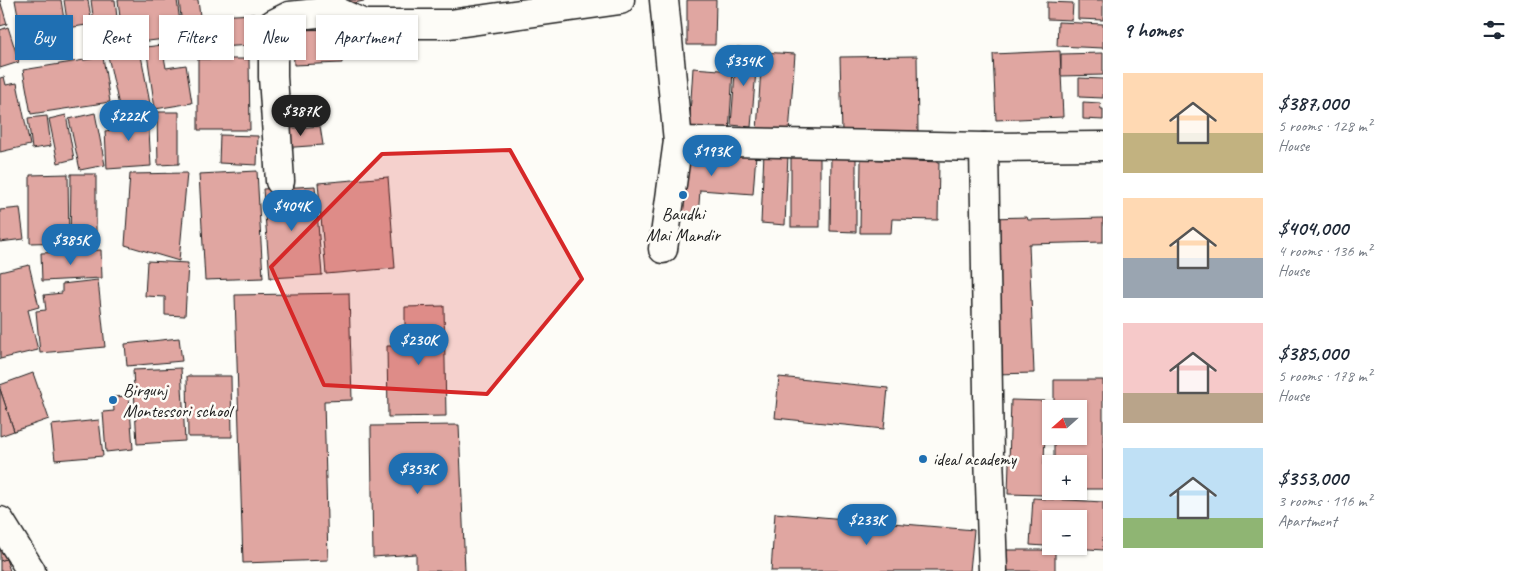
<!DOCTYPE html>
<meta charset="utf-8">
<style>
:root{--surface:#fff;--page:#f2f2f3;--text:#1f2937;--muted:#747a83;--accent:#1f6fb2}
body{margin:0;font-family:Caveat,sans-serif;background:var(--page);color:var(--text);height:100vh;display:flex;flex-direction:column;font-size:19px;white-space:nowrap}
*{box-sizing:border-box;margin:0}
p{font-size:16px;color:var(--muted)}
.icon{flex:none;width:28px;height:28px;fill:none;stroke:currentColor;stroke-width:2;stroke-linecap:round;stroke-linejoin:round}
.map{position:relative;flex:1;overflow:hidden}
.panel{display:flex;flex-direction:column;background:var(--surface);width:425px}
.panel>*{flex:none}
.hud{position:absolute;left:15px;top:15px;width:475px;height:45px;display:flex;gap:10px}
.needle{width:32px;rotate:249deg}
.controls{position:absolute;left:1042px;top:400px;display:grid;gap:10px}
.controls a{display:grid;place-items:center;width:45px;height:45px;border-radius:0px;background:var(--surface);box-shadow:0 1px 4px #0004;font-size:25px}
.price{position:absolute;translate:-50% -42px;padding:0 11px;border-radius:18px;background:var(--accent);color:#fff;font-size:16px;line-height:32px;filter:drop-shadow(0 1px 2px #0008)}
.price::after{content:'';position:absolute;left:50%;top:30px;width:15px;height:11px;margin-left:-8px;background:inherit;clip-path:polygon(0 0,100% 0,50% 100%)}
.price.active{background:#222;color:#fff}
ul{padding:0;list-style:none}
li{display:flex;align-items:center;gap:15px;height:125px;padding:0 20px}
li span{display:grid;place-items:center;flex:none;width:140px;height:100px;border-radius:0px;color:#555}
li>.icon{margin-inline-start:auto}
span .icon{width:60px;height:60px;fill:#fffc;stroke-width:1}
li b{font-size:21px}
h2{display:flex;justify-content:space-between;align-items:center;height:60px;padding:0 20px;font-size:21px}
.tag{padding:0 18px;border-radius:0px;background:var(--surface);box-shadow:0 1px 4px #0004;font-size:18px;line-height:45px}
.tag.active{background:var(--accent);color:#fff}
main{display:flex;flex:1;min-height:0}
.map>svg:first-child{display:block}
.building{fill:#e0a6a1;stroke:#1c1c1c;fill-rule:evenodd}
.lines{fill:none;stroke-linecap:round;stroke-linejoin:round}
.minor-casing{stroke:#1c1c1c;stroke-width:31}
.minor{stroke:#fdfcf7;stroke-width:28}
.marked{fill:#d62828;fill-opacity:0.2;stroke:#d62828;stroke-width:4;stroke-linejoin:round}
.poi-dot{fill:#1f6fb2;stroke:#fdfcf7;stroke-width:2}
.labels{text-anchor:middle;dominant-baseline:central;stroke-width:5;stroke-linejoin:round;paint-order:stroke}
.poi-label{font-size:18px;fill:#1c1c1c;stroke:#fdfcf7;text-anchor:start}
</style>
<main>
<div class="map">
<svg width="1103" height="571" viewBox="0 0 1103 571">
<rect width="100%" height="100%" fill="#fdfcf7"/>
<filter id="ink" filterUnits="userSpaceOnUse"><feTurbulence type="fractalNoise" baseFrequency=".02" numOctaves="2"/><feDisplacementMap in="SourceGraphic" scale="10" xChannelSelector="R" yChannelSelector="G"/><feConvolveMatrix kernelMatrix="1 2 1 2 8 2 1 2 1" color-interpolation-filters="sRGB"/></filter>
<g filter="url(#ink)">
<g class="building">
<polygon points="0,0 7,24 0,26"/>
<polygon points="15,0 61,0 65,26 21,33"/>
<polygon points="64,0 88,0 92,24 68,28"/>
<polygon points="91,0 115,0 120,44 97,47"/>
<polygon points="118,0 177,0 182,37 123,44"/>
<polygon points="179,0 198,0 202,32 183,34"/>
<polygon points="349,0 368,0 350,4"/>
<polygon points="687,0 716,0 715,45 687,45"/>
<polygon points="1078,0 1103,0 1103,20 1078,19"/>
<polygon points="1047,2 1073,3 1072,20 1047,19"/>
<polygon points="255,14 255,45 216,47 215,16"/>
<polygon points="1058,22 1103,24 1103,48 1057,46"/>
<polygon points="8,27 19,62 0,68 0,30"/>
<polygon points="341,29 342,63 294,65 293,30"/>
<polygon points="162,45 166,68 186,65 192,103 155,109 146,47"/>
<polygon points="737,47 758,49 751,127 731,125"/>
<polygon points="140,50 151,109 121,115 108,56"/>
<polygon points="1060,51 1063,117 996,120 993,54"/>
<polygon points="762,52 795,54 789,133 757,131"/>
<polygon points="1103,53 1103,75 1061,76 1061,54"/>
<polygon points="917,56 918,133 842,133 840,57"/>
<polygon points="103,57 110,102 31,114 23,70"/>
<polygon points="198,59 249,59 250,130 198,130"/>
<polygon points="693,68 733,71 729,133 689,130"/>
<polygon points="4,77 6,85 17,83 30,145 0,152 0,78"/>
<polygon points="1079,78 1103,79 1103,98 1079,97"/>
<polygon points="1083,102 1100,103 1101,109 1103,109 1103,120 1083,119"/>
<polygon points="157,112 179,112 179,164 158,165"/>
<polygon points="95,113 105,165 80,170 69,119"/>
<polygon points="148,114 151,166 107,169 105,131 113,130 113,116"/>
<polygon points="66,115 74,159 58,163 49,119"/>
<polygon points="47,116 51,146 32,149 28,118"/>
<polygon points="320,126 323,145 281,148 279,129"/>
<polygon points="220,135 258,136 257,165 219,163"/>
<polygon points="680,149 756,154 753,194 700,190 698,218 676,216"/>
<rect x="791" y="151" width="29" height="76"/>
<polygon points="764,152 788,154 785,225 761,223"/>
<polygon points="831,156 856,156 856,232 830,231"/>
<polygon points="861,159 939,162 938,220 892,219 891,233 860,233"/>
<polygon points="257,171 263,278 205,280 199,174"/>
<polygon points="187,173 179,261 125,245 130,174"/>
<polygon points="68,174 69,242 30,243 30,175"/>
<polygon points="71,174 96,174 96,247 70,247"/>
<polygon points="388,177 395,268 326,274 318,183"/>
<polygon points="315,186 322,275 270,278 263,189"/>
<polygon points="20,208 24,239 0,242 0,210"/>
<polygon points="1027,217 1028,220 1103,218 1103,242 1029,244 1034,373 996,374 990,218"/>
<polygon points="101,250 102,278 42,281 41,253"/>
<polygon points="147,261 188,263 185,316 165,315 165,297 145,296"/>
<polygon points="29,265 39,307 28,310 38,350 0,359 0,272"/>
<polygon points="98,280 105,347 40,353 36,311 46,310 44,295 62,293 62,284"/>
<polygon points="349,293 352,400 324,401 328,560 243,563 235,295"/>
<polygon points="444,306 446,416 388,417 387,346 405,346 405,307"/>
<polygon points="179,338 182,361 127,366 125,344"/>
<polygon points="181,368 185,441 137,444 133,370"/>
<polygon points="33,373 49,419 14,431 0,389 0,385"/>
<polygon points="187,376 231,376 232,437 188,437"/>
<polygon points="779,377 888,388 884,429 775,418"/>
<polygon points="1054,380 1103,380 1103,489 1079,489 1079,464 1054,464 1054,436 1079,436 1079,409 1054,409"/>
<polygon points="0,389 14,431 0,436"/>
<polygon points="129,396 133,449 106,452 103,412 114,411 113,397"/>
<polygon points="1011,400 1046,401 1043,495 1008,494"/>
<polygon points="99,420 103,456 55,460 51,425"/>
<polygon points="459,425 465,571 416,571 416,554 373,557 371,426"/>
<path d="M1033 498 1103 502V550L1030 545ZM1051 519H1079V546H1051Z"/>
<polygon points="775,513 974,530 970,571 771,571"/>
<polygon points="0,543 6,559 0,561"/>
<rect x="1001" y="550" width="54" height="21"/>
<polygon points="6,559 10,571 0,571 0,561"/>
</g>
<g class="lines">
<g class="minor-casing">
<g id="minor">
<polyline points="330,0 336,11 364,24 450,24 620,0"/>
<polyline points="678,141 984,147 1103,146"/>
<polyline points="984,147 989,455 993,571"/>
<polyline points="280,181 273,77 273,24 289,16 336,11"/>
<polyline points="663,249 678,141 664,0"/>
<polyline points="0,521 31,571"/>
</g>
</g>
<use href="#minor" class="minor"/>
</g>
</g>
<path class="marked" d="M510 150 582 279 487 394 324 385 271 267 382 154Z"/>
<g class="poi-dot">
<circle cx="683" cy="195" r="5"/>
<circle cx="113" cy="400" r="5"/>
<circle cx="923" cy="459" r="5"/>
</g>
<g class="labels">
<g class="poi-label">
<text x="683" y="214" text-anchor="middle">Baudhi<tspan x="683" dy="21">Mai Mandir</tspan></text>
<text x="123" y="390">Birgunj<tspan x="123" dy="21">Montessori school</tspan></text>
<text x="933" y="459">ideal academy</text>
</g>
</g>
</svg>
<div class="controls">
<a><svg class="needle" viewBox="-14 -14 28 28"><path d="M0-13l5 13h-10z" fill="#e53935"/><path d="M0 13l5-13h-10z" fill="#747a83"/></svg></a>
<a>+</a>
<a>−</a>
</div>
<b class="price" style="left:744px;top:87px">$354K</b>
<b class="price active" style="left:301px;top:137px">$387K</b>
<b class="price" style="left:129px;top:142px">$222K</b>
<b class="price" style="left:712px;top:177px">$193K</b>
<b class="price" style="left:292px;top:232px">$404K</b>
<b class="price" style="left:71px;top:266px">$385K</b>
<b class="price" style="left:419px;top:366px">$230K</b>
<b class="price" style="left:418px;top:495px">$353K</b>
<b class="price" style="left:867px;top:546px">$233K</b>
<div class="hud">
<a class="tag active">Buy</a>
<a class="tag">Rent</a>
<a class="tag">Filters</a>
<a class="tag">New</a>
<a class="tag">Apartment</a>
</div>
</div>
<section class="panel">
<h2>9 homes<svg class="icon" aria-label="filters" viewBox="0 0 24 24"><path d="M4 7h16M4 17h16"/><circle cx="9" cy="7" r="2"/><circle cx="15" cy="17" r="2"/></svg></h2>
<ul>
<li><span style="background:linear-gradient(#ffd9b3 60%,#c2b280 0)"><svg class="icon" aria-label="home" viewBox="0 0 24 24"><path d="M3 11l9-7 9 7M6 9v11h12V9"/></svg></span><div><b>$387,000</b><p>5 rooms · 128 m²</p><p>House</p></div></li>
<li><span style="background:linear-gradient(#ffd9b3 60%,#9aa5b1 0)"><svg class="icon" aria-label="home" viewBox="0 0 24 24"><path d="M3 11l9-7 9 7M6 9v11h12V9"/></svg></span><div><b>$404,000</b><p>4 rooms · 136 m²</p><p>House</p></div></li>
<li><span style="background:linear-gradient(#f6c9c9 70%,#b9a48a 0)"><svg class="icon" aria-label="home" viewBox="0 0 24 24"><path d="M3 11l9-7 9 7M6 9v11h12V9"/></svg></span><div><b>$385,000</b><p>5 rooms · 178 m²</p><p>House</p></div></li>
<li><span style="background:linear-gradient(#bfe0f5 70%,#8fb573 0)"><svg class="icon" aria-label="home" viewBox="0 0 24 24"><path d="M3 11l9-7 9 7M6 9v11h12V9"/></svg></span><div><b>$353,000</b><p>3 rooms · 116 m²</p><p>Apartment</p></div></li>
</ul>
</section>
</main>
